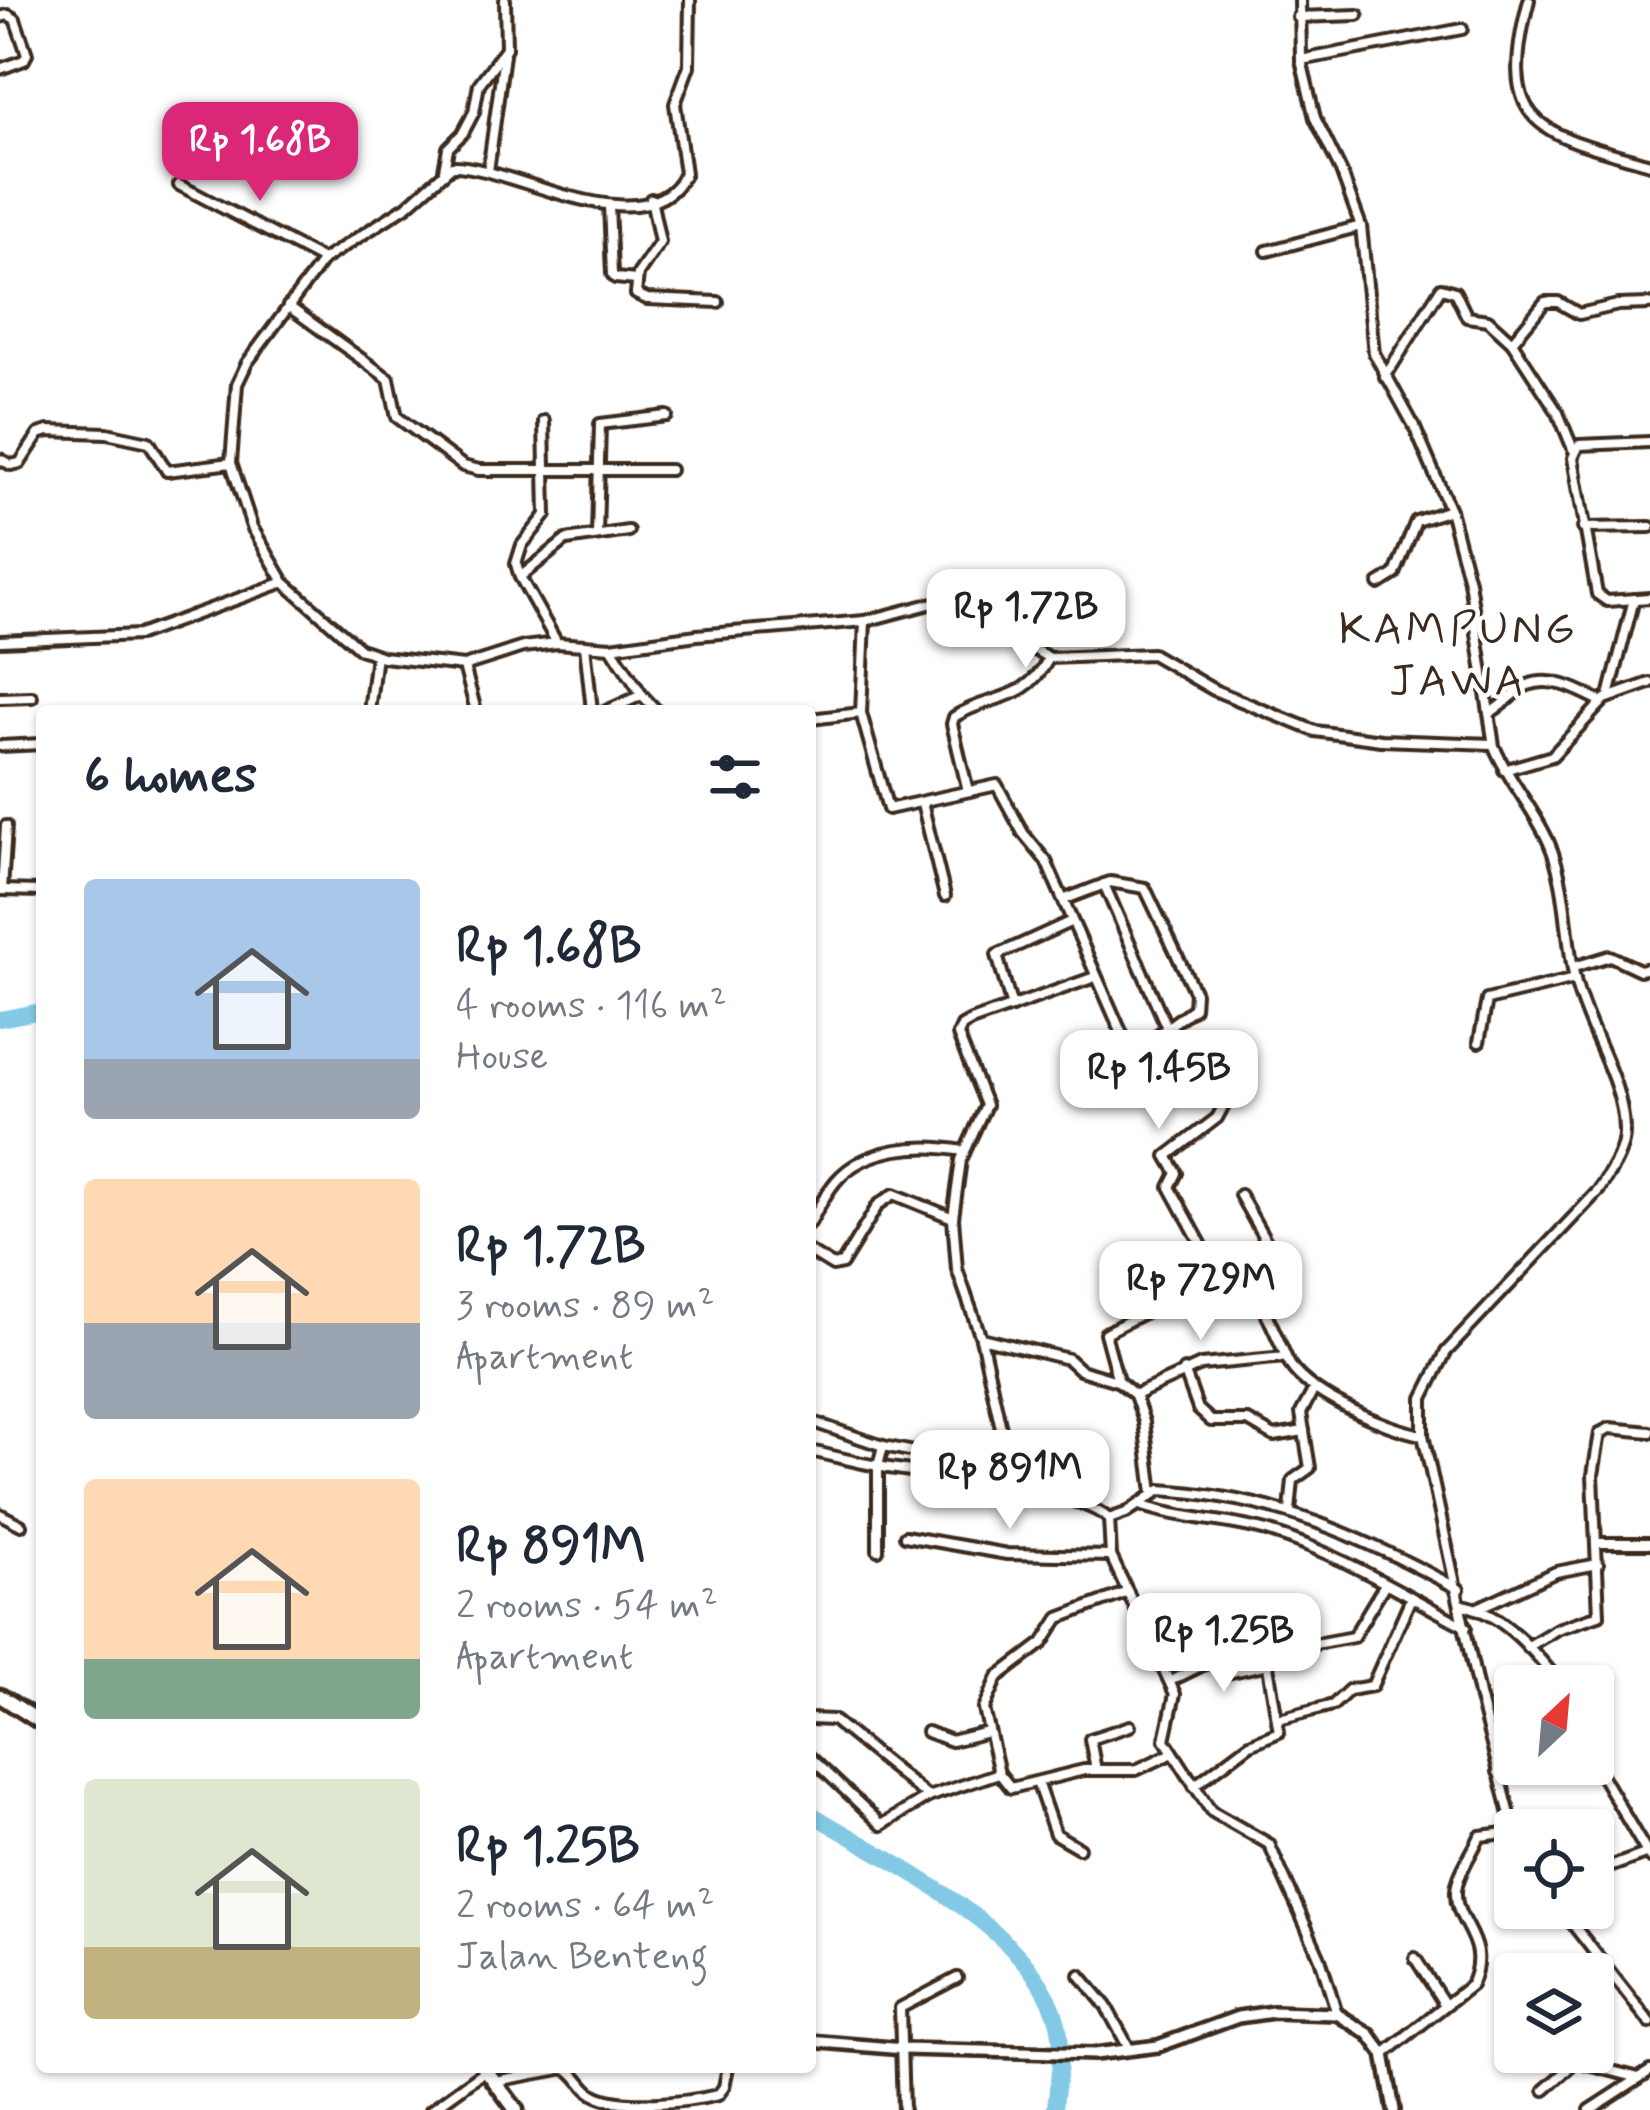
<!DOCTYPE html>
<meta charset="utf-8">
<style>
:root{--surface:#fff;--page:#f6f6f7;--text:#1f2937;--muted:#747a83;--accent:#db2777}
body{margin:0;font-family:Mynerve,sans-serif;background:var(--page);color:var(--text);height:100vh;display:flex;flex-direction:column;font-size:45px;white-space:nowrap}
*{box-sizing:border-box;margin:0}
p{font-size:39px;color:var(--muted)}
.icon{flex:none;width:66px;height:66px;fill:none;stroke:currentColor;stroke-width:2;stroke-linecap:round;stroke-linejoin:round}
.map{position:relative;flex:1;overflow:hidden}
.drawer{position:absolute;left:36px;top:705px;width:780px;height:1368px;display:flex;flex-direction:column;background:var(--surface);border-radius:12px;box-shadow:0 3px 9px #0004}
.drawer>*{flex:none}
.needle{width:78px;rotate:26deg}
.controls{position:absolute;left:1494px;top:1665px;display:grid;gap:24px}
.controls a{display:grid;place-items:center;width:120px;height:120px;border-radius:12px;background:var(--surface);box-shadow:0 3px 9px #0004;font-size:60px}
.price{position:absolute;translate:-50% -102px;padding:0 27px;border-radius:24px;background:#fff;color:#222;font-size:39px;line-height:78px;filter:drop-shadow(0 3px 6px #0008)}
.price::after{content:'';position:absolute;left:50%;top:72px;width:36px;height:27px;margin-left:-18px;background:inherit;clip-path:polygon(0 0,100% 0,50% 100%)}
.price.selected{background:var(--accent);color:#fff}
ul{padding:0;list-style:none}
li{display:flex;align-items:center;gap:36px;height:300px;padding:0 48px}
li span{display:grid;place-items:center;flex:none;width:336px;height:240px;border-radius:12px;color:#555}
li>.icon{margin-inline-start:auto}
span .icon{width:144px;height:144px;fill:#fffc;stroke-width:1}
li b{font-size:51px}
h2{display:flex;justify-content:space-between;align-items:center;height:144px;padding:0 48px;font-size:51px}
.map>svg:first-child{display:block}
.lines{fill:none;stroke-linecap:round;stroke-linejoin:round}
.river{stroke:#83c9e5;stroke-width:16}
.minor-casing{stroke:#3b2a1e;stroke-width:16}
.tertiary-casing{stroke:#3b2a1e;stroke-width:18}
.trunk-casing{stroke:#3b2a1e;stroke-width:21}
.minor{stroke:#fff;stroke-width:8}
.tertiary{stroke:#fff;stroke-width:9}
.trunk{stroke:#fff;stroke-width:12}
.labels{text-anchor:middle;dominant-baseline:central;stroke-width:9;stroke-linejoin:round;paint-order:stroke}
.quarter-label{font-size:45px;letter-spacing:3px;fill:#3b2a1e;stroke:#fff}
</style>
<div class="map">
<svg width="1650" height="2110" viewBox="0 0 1650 2110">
<rect width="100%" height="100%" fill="#fff"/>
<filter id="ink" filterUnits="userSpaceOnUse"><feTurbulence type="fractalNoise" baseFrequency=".00833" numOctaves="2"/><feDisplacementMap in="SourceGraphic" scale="24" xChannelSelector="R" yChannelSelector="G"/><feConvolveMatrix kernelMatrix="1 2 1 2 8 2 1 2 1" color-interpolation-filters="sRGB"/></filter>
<g filter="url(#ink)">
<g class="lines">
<g class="river">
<polyline points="0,1019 42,1011"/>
<path d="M810 1813C888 1861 1049 1937 1060 2035 1063 2059 1056 2087 1055 2110"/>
</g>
<g class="minor-casing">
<g id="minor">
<path d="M690 0 689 66 675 104 685 173C648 251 507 164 452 166L407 206 323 260 247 363 237 384 231 463 252 527 284 582 360 649 383 657 464 666 523 647 557 643 611 647 697 635 865 621 937 602 969 612 1049 658 1152 654 1214 690 1315 731 1381 740 1493 744"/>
<path d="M1300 0 1301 60 1315 118 1341 171 1361 226 1374 353 1414 426 1450 510 1469 581 1494 746C1508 781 1534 808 1549 843 1568 887 1565 935 1575 980 1587 1031 1623 1078 1624 1130 1625 1152 1610 1172 1599 1190L1446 1352 1423 1398V1435L1479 1695 1515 1834"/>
<path d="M1529 0C1495 130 1542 133 1650 164"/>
<polyline points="0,17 8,15 15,19 27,54 24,60 0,69"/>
<polyline points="1298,17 1358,15"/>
<polyline points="1301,60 1462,29"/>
<polyline points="444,170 448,148 463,133 474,112 479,84 506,48 505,0"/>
<polyline points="488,171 504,55"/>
<polyline points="179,185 323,260"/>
<polyline points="651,199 660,242 638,274 636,294 647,299 718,302"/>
<polyline points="609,205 612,274 615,278 636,280"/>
<polyline points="1267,251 1361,226"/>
<polyline points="288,306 389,379 397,417 463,466 479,470 670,470"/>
<polyline points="1512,342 1558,413 1573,449"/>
<polyline points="1385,377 1441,288 1455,292 1467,317 1488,320 1512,342 1545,302 1558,302 1579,314 1618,305 1649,304"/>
<polyline points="544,421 546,515 522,545 516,564 520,577 557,643"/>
<polyline points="1650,442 1579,445 1573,458 1597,594 1607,601 1650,598"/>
<polyline points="0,459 11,465 20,463 39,434 48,431 107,433 149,442 167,471 231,463"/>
<polyline points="1583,528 1650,527"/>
<polyline points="597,535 600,424 667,416"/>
<polyline points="520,577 566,540 628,531"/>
<polyline points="1379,584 1395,574 1416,521 1450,510"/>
<polyline points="865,621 861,713 888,809 997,785 1023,833 1046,861 1126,1043 1145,1044 1194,1008 1195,993 1145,888 1110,882 1063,900"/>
<polyline points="0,641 139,635 284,582"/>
<polyline points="585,645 592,711"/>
<polyline points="611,647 642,695 657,711"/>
<polyline points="464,666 476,711"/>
<polyline points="1609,696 1634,599"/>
<polyline points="0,698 32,697"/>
<polyline points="369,711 376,655"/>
<polyline points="606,711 642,695"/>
<path d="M1489 713C1505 705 1517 689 1528 685 1553 675 1580 691 1602 702"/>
<polyline points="810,719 861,713"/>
<polyline points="0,746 42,744"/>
<polyline points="1504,770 1552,756 1605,699 1650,683"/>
<path d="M968 791 952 724 954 717C991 693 1024 705 1049 658"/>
<polyline points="922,803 945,896"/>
<polyline points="1104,884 1167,1028"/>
<polyline points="1,890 42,891"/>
<polyline points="2,890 6,826"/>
<polyline points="1574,967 1610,956 1640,970 1650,968"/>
<polyline points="1012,1007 997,955 1072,921"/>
<polyline points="1479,1042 1487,1000 1575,979"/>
<path d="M810 1223C818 1209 825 1194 836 1181 865 1147 922 1143 963 1151"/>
<polyline points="810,1252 833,1266 842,1264 878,1205 894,1194 953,1218"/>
<path d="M1242 1267C1260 1298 1273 1327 1287 1359 1301 1393 1387 1429 1422 1435"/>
<polyline points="1218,1275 1170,1187 1177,1173 1167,1156 1217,1118 1225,1103"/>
<polyline points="981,1338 1068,1359 1080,1370 1117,1381"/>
<polyline points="1184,1370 1198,1409 1211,1421 1248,1421 1274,1436 1304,1431"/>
<polyline points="1135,1395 1201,1365 1285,1357"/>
<polyline points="810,1421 883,1446 1051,1478 1055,1498"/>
<path d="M810 1451C834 1456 859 1463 883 1467 931 1475 1078 1489 1109 1519"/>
<polyline points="1014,1487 981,1338 957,1269 953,1218 961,1160 986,1105 958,1035 962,1026 971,1021 1095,977"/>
<polyline points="1153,1493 1144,1422 1135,1395 1118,1381 1105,1333 1218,1275 1270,1257 1272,1252 1240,1195"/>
<path d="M1140 1505C1183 1520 1228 1519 1270 1532 1341 1554 1401 1593 1466 1627"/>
<polyline points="1290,1511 1293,1480 1310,1468 1301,1413 1314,1389"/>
<polyline points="0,1514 21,1525"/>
<polyline points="1109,1519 1111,1556 1175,1694 1165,1740 1211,1811 1269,1844 1320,1958 1337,2014"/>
<path d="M1109 1519 1126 1513 1160 1490C1278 1497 1356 1535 1459 1589"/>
<polyline points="905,1536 1007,1554 1111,1556"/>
<polyline points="1598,1543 1650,1543"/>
<polyline points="878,1550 878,1466 883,1446"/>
<polyline points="1128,1592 1059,1618 1043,1643 998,1677 984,1709 999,1773 1011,1788 1084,1770 1136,1770 1173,1753"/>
<path d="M1463 1605C1503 1613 1538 1655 1562 1686"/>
<polyline points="1478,1608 1556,1572 1598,1564"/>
<polyline points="1527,1647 1557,1629 1599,1615 1593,1475 1600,1433 1610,1428 1650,1432"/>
<polyline points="1170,1681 1213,1660 1227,1673 1268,1664"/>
<polyline points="810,1719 833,1720 928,1797"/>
<polyline points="1279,1719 1333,1705 1349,1690 1372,1686 1411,1598"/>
<polyline points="927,1732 951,1741 988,1732"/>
<polyline points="810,1757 882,1825 928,1797 999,1773"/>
<polyline points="1593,1761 1650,1858"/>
<polyline points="1096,1770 1090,1739 1130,1726"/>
<polyline points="1498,1772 1515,1762"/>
<polyline points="1037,1782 1055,1834 1079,1848"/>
<polyline points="1194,1786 1250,1744 1279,1732 1268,1666 1271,1652 1353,1637 1385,1584"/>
<polyline points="1593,1873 1648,1853"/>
<polyline points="1560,1908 1650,2023"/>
<polyline points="1415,1958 1445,2005"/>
<polyline points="1080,1975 1106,2006 1130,2050"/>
<path d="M1384 2054 1471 1985C1492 1940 1454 1925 1456 1891 1457 1874 1473 1852 1480 1836L1514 1832"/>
<path d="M495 2081 566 2068C578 2074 582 2087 593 2094 619 2110 689 2102 718 2095L724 2087 728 2067"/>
<polyline points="1545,2090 1577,2062 1639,2078"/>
<polyline points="431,2110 486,2070"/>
<polyline points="903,2110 900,2008 957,1978"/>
<polyline points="1590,2110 1650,2071"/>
</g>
</g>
<g class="tertiary-casing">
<polyline id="tertiary" points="810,2041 903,2049 1095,2054 1158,2046 1238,2017 1273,2012 1337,2014 1369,2034 1384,2054 1394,2110"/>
</g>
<g class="trunk-casing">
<g id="trunk">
<polyline points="0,1696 42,1723"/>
<polyline points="484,2067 516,2110"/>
</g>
</g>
<use href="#minor" class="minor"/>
<use href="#tertiary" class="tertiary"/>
<use href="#trunk" class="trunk"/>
</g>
</g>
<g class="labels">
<g class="quarter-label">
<text x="1458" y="630">KAMPUNG<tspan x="1458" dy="52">JAWA</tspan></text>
</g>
</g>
</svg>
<div class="controls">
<a><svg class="needle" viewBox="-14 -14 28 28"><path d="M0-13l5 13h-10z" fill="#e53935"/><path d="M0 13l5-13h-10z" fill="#747a83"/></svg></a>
<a><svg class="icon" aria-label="locate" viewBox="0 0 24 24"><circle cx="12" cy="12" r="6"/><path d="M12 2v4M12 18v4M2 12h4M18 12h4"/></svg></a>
<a><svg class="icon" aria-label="layers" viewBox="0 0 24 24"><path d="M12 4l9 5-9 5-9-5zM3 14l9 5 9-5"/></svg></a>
</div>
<b class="price selected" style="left:260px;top:204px">Rp 1.68B</b>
<b class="price" style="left:1026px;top:671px">Rp 1.72B</b>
<b class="price" style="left:1159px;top:1132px">Rp 1.45B</b>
<b class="price" style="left:1201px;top:1343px">Rp 729M</b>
<b class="price" style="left:1010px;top:1532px">Rp 891M</b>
<b class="price" style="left:1224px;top:1695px">Rp 1.25B</b>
<section class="drawer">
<h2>6 homes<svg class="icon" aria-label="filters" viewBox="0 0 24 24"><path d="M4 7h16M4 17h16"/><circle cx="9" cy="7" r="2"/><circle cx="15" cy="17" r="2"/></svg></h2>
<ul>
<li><span style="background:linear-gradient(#a9c7e8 75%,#9aa5b1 0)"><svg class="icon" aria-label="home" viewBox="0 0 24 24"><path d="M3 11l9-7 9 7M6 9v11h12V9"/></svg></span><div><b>Rp 1.68B</b><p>4 rooms · 116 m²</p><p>House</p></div></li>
<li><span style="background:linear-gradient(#ffd9b3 60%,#9aa5b1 0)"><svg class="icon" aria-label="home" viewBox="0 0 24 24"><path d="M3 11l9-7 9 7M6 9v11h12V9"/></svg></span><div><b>Rp 1.72B</b><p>3 rooms · 89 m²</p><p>Apartment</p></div></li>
<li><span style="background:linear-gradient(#ffd9b3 75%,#7fa58c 0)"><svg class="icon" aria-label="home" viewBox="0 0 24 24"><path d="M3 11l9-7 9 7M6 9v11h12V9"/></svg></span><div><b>Rp 891M</b><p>2 rooms · 54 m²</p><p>Apartment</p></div></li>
<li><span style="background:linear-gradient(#dfe7d0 70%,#c2b280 0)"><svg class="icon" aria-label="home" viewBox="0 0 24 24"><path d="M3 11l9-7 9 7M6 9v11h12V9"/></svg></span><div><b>Rp 1.25B</b><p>2 rooms · 64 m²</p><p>Jalan Benteng</p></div></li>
</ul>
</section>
</div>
